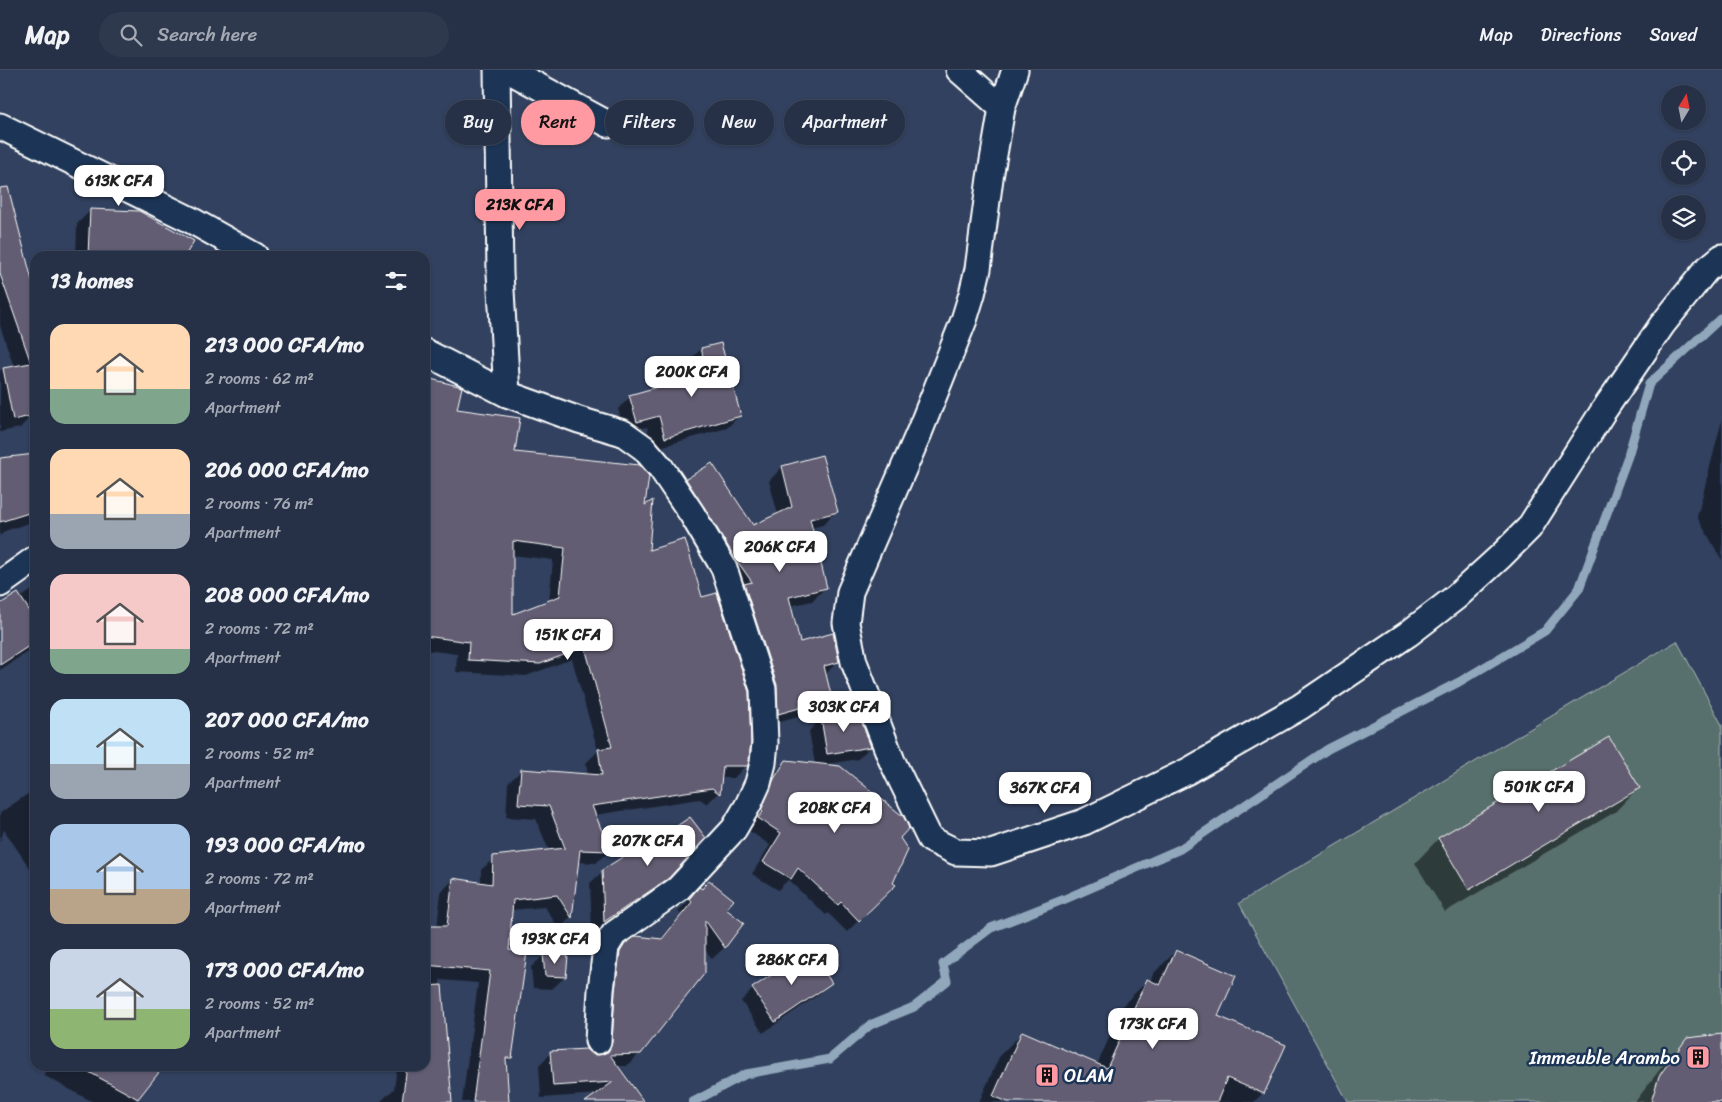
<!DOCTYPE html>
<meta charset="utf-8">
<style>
:root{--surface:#263147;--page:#2e394e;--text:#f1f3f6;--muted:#a4a9b4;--line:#424c60;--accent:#ff9aa2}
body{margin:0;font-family:Sriracha,sans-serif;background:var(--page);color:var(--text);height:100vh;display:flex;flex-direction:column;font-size:19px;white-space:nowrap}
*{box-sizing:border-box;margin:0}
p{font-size:16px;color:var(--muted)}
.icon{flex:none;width:28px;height:28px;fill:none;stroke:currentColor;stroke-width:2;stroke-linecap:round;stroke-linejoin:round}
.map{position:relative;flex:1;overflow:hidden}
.details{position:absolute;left:30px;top:181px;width:400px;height:820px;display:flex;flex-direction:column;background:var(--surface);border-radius:15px;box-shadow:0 1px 4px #0004,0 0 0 1px var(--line)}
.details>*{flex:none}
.top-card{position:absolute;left:445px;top:30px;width:475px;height:45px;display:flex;gap:10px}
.needle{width:32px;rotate:10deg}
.fabs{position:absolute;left:1661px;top:15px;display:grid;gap:10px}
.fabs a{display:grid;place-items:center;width:45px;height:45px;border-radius:50%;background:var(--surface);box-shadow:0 1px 4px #0004,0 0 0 1px var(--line);font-size:25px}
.price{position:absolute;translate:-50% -42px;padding:0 11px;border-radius:10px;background:#fff;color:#222;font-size:16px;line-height:32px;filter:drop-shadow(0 1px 2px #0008)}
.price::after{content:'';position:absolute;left:50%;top:30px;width:15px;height:11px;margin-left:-8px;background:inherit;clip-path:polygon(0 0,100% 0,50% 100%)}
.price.selected{background:var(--accent);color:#111}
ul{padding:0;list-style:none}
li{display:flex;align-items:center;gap:15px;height:125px;padding:0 20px}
li span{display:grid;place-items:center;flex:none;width:140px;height:100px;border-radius:15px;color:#555}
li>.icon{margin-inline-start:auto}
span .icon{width:60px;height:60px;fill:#fffc;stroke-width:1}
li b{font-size:21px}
h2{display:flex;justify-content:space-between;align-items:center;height:60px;padding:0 20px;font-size:21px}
.pill{padding:0 18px;border-radius:22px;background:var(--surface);box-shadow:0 1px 4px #0004,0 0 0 1px var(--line);font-size:18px;line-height:45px}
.pill.selected{background:var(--accent);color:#111}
header{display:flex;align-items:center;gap:30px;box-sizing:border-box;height:70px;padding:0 25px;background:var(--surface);border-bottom:1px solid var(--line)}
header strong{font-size:24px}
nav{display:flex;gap:28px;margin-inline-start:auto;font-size:18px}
.search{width:350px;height:45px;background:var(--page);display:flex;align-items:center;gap:12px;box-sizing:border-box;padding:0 18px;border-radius:28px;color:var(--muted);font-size:19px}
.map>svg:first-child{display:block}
.green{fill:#58706d;stroke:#acb8b6}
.shadow{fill:#0007;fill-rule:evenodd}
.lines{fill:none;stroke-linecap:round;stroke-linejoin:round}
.stream{stroke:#91a8bc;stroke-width:9}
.building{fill:#625d72;stroke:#fff;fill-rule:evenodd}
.street-casing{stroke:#fff;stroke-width:29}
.street{stroke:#1d3557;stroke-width:25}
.labels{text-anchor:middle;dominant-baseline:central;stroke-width:5;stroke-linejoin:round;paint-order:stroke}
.poi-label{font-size:19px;fill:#fff;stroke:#1d3557;text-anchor:end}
</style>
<header>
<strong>Map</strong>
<div class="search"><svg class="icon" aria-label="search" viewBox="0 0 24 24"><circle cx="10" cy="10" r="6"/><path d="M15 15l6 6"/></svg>Search here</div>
<nav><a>Map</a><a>Directions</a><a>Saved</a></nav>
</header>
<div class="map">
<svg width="1722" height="1032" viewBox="0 0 1722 1032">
<rect width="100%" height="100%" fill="#32415f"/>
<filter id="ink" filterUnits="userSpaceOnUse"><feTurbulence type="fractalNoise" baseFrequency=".02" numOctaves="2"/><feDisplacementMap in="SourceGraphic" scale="10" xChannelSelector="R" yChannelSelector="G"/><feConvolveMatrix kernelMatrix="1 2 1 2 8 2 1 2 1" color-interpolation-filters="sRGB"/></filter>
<g filter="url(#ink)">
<polygon class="green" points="1677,571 1722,655 1722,1032 1348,1032 1239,833"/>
<g class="shadow">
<polygon points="91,140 192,171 184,186 76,186 77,154"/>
<polygon points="0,145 35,227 35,342 20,358 0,362 0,301 2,299 14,297 0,256"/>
<polygon points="720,274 739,346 727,358 653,379 647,357 625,363 618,339 630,327 693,309 689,291 701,279"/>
<path d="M431 311 455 340 514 383 643 438 647 482 746 695 734 708H720L719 722 707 734 700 729 595 745 609 781 596 793 577 792 571 847 559 859 545 837 511 840 508 881 511 988 505 993 507 1032H462L478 913 440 910 451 1032H380L394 1019 397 996H425V857H437L441 822 453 810 481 814V800L494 788 549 781 536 749 506 747 508 713 521 701 588 705 586 693 598 681 572 589 526 606 456 602 457 584 425 580V317ZM512 485 553 490 549 532 512 546Z"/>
<polygon points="1722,350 1722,490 1697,447"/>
<polygon points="0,387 33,390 35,405 35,451 5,461 0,466"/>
<polygon points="821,387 836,441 823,455 811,458 825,518 812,531 790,536 799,573 838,591 825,605 831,629 817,642 765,656 732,529 673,423 687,410 711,394 752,457 778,445 769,411 782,397"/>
<polygon points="35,518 35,577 0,600 0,536 20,528"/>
<polygon points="821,649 870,677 858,689 823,695 898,768 892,813 894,815 847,862 828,843 826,845 788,810 778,820 752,804 770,775 748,760 752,754 750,753 762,722 775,703 787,691 815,694 809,661"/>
<polygon points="1609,669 1638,718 1615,742 1445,842 1415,793 1438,769"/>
<polygon points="35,719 35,806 4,760 0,772 0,743"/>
<polygon points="603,801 668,807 655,820 592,863 590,813"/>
<polygon points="700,819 743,854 724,878 712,889 704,878 640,983 627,996 617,996 642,1032 587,1032 599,1024 541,1028 539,995 551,983 601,986 604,934 613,888 626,875 660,870 681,845 678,841"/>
<polygon points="1176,881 1263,1023 1254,1032 979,1032 1000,985 1023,962 1097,995 1124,934 1147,911 1150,912 1153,904"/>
<polygon points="544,885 565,907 552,919 533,918 531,897"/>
<polygon points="830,913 818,925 763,963 741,931 753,919"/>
<polygon points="1722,965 1722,1032 1635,1032 1664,994 1688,970"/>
<polygon points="51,996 162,996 134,1032 93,1032 43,1005"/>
</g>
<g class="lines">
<polyline class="stream" points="693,1032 746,1004 830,989 870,955 914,937 947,911 943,894 991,858 1065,829 1180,779 1328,679 1459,612 1545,561 1579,519 1628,386 1649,314 1722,247"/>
</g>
<g class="building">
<polygon points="8,117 35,222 35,345 13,350 3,298 31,293 0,204 0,118"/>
<polygon points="90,139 139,141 194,171 185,186 88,186"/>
<polygon points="721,273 741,346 665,368 659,346 637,352 629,325 707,303 701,278"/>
<path d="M431 309 462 317 457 339 520 348 515 382 640 395 649 406 645 435 653 430 649 480 685 469 702 527 717 523 749 622 751 673 748 696H723L720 724 712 718 592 736 610 781 580 780 572 848 557 825 513 830 509 880 527 882 512 988H506L509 1032H473L490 901 425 895V856H447L453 808 492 814 493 786 565 778 549 736 518 734 521 699 602 705 598 679 612 677 585 577 540 594 468 590 469 572 425 566V336ZM513 471 565 478 560 526 513 544Z"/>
<polygon points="35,384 35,441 0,452 0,388"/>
<polygon points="822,385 838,442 810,449 827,518 789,527 800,572 833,563 839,592 824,596 832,629 778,644 777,615 744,514 752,512 735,488 704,437 686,409 712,393 753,455 792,437 782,396"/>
<polygon points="18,523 35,549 35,572 0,595 0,534"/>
<polygon points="858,642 871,677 827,684 821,648"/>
<polygon points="1609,667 1640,718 1469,820 1438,768"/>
<polygon points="786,690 840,696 904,747 909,758 900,768 908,780 893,813 896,815 859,851 841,832 838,835 798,798 791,809 763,792 781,763 758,748 763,742 761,740 774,709"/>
<polygon points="690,747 706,768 669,808 604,852 602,800 640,776 642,780"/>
<polygon points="709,810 734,830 726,839 744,853 725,878 705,850 705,903 641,984 610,985 644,1032 585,1032 613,1012 553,1016 550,981 586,979 591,983 598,985 608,982 610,978 612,972 615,921 620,882 625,874 636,866 662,869 692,832 690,828 699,817 702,819"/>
<polygon points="809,880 832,913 775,952 752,918"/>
<polygon points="1176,880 1236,906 1218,946 1286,975 1264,1024 1227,1008 1217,1032 1008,1032 993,1026 1022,961 1107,998 1147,909 1160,915"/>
<polygon points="543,884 568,886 566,907 545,906"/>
<polygon points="442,915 452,1032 402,1032 407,996 425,996 425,916"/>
<polygon points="1722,964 1722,1032 1651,1032 1659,1006 1687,968"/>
<polygon points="78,996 164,996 138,1029"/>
</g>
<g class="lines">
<g class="street-casing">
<g id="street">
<polyline points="497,0 500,203 507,324"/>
<polyline points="508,0 608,54"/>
<polyline points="959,0 1002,38"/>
<polyline points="1015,0 1002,38 990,108 978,199 972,224 964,250 919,363 850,522 846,553 854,592 892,691 930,769 956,782 991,783 1084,752 1188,701 1300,637 1408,564 1456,527 1501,486 1529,458 1602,343 1662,255 1706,200 1722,187"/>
<polyline points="0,56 189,149 255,186"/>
<polyline points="425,282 507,324 579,350 623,363 644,378 661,398 692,444 724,498 763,619 765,673 763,693 758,713 748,735 734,759 678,819 614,864 606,877 601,920 598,971"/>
<polyline points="0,514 35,489"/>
</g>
</g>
<use href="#street" class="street"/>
</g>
</g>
<defs>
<g id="building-square" transform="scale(1.25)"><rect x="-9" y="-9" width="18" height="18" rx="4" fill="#ff9aa2" stroke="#1d3557"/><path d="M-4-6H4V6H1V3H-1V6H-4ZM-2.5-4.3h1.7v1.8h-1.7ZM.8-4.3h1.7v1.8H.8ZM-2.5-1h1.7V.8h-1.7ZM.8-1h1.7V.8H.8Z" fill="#111"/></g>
</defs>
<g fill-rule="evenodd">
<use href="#building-square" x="1698" y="987"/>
<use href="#building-square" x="1047" y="1005"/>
</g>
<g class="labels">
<g class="poi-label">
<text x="1680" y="987">Immeuble Arambo</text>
<text x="1064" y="1005" text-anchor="start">OLAM</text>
</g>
</g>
</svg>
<div class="fabs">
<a><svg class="needle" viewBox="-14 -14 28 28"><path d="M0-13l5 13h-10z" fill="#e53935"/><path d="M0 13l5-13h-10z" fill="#a4a9b4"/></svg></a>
<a><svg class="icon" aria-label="locate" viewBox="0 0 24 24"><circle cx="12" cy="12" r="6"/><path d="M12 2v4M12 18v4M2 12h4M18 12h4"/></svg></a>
<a><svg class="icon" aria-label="layers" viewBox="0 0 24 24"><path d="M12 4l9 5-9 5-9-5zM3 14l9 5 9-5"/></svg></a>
</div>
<b class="price" style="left:119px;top:137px">613K CFA</b>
<b class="price selected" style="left:520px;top:161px">213K CFA</b>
<b class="price" style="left:692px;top:328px">200K CFA</b>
<b class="price" style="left:780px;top:503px">206K CFA</b>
<b class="price" style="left:568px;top:591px">151K CFA</b>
<b class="price" style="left:844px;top:663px">303K CFA</b>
<b class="price" style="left:1539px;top:743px">501K CFA</b>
<b class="price" style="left:1045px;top:744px">367K CFA</b>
<b class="price" style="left:835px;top:764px">208K CFA</b>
<b class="price" style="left:648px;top:797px">207K CFA</b>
<b class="price" style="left:555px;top:895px">193K CFA</b>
<b class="price" style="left:792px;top:916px">286K CFA</b>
<b class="price" style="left:1153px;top:980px">173K CFA</b>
<div class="top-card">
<a class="pill">Buy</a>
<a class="pill selected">Rent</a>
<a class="pill">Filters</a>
<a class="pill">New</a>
<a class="pill">Apartment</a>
</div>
<section class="details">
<h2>13 homes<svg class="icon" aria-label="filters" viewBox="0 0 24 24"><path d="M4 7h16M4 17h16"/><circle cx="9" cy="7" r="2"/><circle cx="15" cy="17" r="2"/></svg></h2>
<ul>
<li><span style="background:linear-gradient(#ffd9b3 65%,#7fa58c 0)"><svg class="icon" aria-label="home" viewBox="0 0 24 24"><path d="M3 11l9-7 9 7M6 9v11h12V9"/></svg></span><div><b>213 000 CFA/mo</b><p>2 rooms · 62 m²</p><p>Apartment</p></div></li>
<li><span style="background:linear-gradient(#ffd9b3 65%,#9aa5b1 0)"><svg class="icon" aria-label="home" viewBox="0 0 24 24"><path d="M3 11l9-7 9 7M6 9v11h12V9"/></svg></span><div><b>206 000 CFA/mo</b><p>2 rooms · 76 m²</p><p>Apartment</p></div></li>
<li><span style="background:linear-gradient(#f6c9c9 75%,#7fa58c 0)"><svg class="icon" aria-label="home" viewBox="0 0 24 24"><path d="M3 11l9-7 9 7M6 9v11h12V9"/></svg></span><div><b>208 000 CFA/mo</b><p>2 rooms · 72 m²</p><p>Apartment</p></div></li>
<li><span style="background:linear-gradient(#bfe0f5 65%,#9aa5b1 0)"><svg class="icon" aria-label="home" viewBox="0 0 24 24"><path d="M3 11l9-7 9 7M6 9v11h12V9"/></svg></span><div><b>207 000 CFA/mo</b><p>2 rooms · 52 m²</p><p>Apartment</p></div></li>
<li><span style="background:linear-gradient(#a9c7e8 65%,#b9a48a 0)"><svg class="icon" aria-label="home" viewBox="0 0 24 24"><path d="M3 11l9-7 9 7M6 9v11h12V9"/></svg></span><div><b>193 000 CFA/mo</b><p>2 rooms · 72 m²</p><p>Apartment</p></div></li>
<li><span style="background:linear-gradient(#c9d6e8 60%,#8fb573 0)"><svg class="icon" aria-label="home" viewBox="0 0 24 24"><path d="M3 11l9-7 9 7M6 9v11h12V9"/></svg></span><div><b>173 000 CFA/mo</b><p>2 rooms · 52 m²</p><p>Apartment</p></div></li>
</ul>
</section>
</div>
